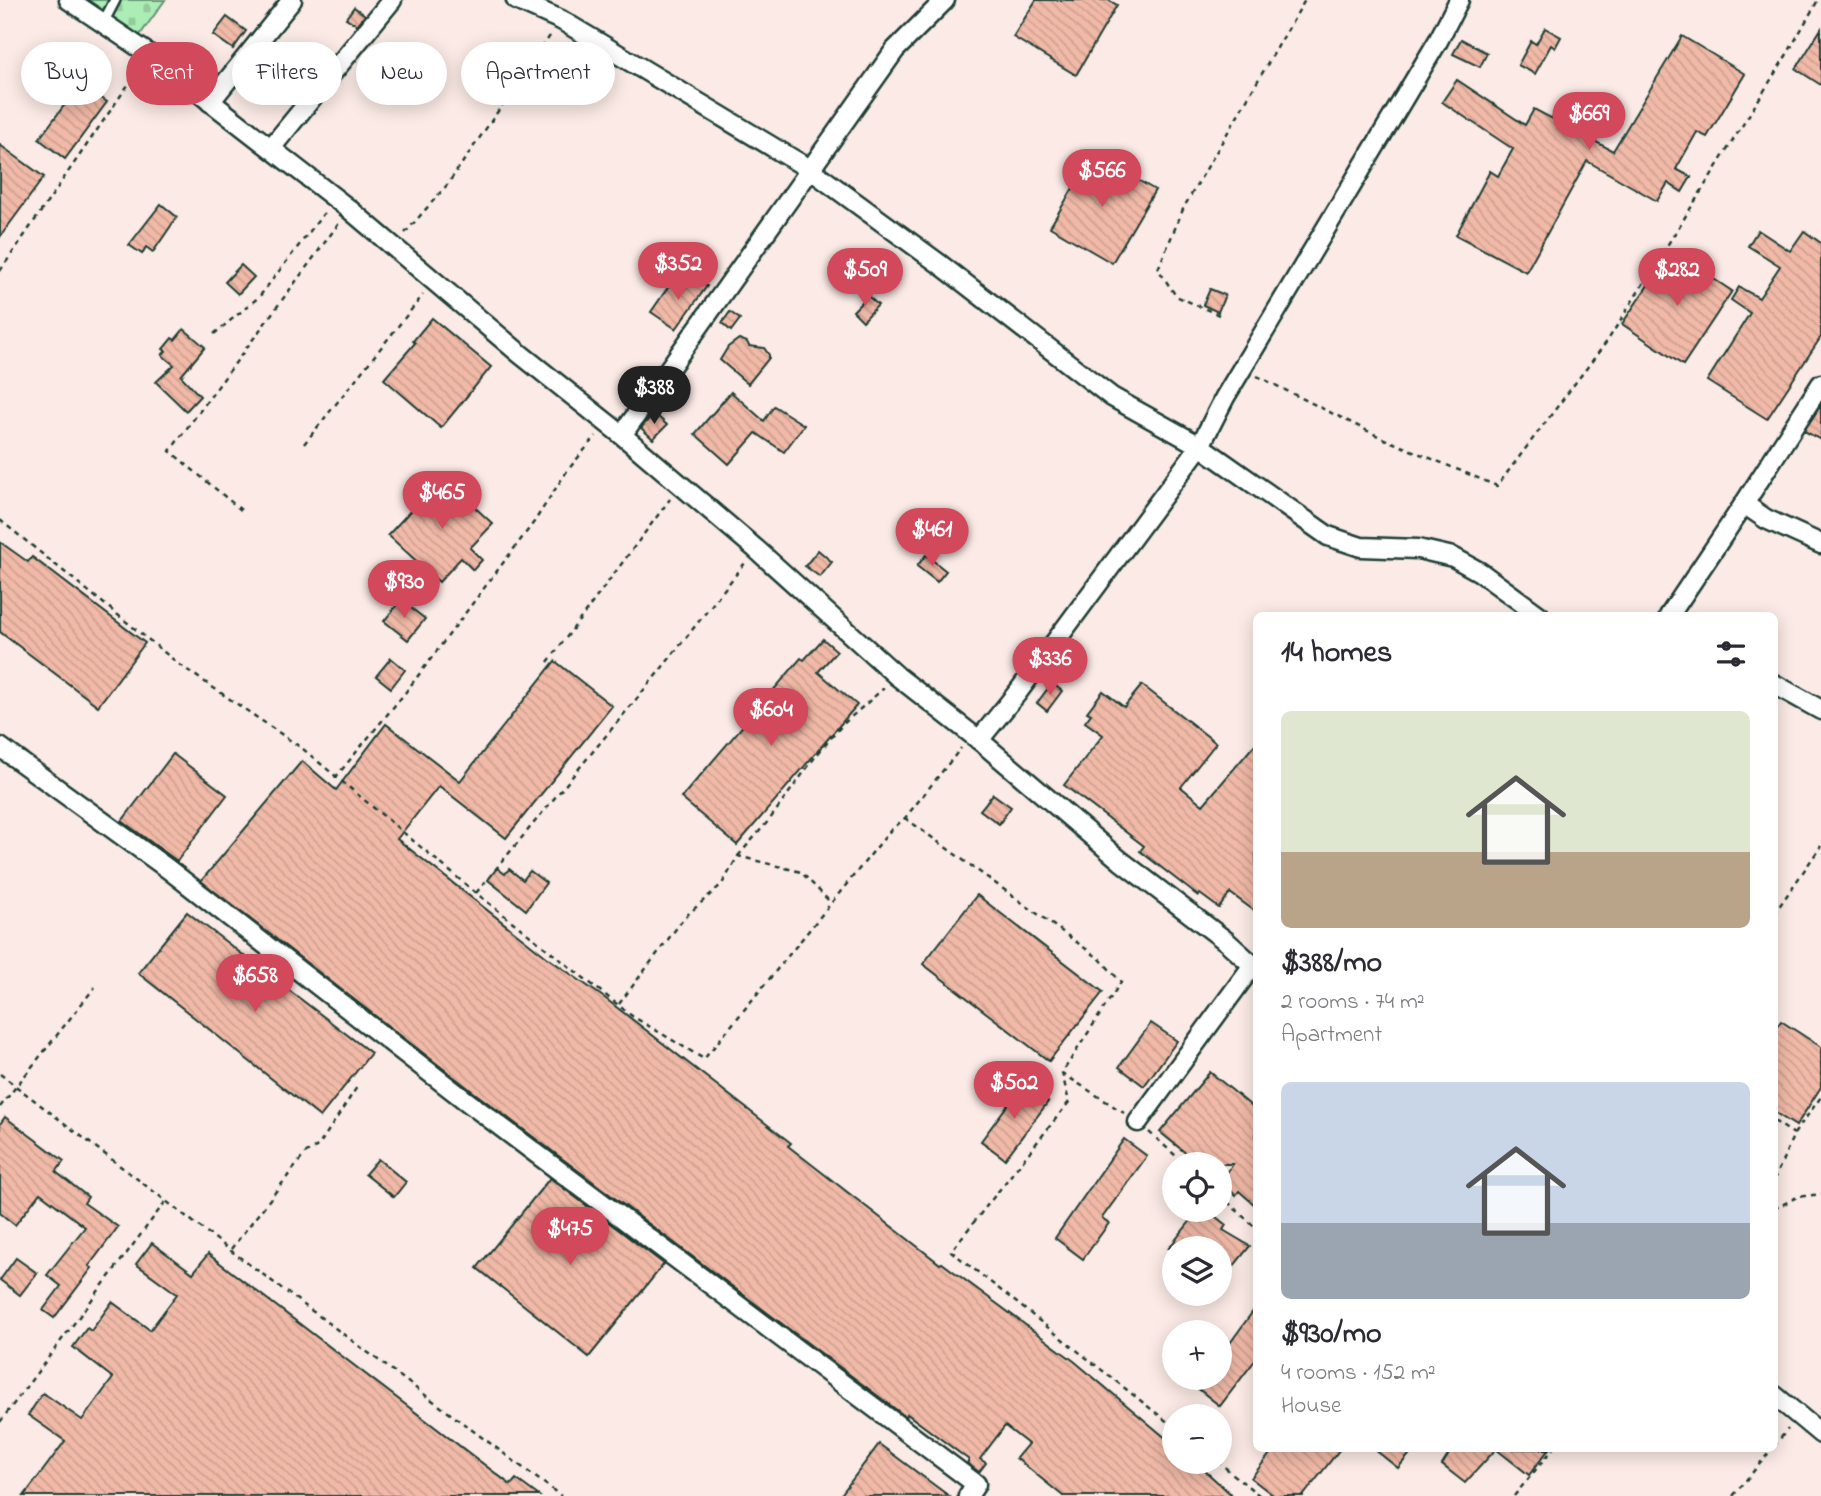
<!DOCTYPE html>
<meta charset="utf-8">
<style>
:root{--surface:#fff;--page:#f2f2f3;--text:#2b2b33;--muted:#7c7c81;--accent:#d1495b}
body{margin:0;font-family:"Indie Flower",sans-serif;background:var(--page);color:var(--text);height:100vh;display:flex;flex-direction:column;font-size:26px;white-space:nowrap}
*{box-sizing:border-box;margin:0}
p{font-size:23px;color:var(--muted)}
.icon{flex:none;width:38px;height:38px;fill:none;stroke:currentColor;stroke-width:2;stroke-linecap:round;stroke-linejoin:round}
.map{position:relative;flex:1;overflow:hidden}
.panel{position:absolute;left:1253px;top:612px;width:525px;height:840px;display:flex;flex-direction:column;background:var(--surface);border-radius:10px;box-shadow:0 4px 18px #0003}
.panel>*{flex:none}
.hud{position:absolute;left:21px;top:42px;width:665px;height:63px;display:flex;gap:14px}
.buttons{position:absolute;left:1162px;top:1152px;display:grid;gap:14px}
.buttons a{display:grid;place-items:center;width:70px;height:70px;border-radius:50%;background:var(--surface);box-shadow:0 4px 18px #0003;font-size:35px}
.price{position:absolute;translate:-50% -60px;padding:0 16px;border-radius:24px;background:var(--accent);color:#fff;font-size:23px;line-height:46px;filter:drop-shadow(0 2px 4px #0008)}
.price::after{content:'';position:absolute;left:50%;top:42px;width:21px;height:16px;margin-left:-10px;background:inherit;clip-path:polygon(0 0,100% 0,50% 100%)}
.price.selected{background:#222;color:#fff}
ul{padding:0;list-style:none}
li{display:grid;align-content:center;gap:14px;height:371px;padding:0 28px}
li span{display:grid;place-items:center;height:217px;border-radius:10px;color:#555}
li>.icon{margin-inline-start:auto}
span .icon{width:126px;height:126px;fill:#fffc;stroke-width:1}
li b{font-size:30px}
h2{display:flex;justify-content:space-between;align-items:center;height:84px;padding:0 28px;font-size:30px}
.pill{padding:0 24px;border-radius:32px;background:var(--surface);box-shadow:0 4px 18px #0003;font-size:24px;line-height:63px}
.pill.selected{background:var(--accent);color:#fff}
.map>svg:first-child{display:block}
.cemetery{fill:url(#cemetery-stones);stroke:#669474;stroke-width:2}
.building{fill:url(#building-back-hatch);stroke:#1f3d34;stroke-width:2}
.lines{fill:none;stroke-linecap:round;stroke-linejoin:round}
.service-casing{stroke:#1f3d34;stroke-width:14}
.minor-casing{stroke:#1f3d34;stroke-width:23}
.path{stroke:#1f3d34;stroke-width:2.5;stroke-dasharray:5 5;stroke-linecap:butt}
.service{stroke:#fff;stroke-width:9}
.minor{stroke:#fff;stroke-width:18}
</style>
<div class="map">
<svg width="1821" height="1496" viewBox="0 0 1821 1496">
<defs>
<pattern id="cemetery-stones" width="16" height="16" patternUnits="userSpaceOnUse" patternTransform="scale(1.75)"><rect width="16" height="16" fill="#acecb5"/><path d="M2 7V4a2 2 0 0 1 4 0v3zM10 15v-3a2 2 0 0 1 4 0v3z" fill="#94cb9c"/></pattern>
<pattern id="building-back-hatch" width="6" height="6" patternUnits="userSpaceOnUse" patternTransform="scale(1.75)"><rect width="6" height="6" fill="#f1b9a7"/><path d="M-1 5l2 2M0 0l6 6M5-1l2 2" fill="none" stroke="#cea090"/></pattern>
</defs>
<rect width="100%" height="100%" fill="#fbeae5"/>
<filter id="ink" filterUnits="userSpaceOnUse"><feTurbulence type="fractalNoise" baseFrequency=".0143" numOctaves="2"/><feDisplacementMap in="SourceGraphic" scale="14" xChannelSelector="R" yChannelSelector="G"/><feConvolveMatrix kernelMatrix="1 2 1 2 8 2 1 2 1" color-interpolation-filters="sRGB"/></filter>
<g filter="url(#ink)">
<polygon class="cemetery" points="83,0 165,0 137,39"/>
<g class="building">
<polygon points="1036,0 1108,0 1117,5 1076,75 1013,37"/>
<polygon points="354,7 365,15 357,25 346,18"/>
<polygon points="227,17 246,31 233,49 213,35"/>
<polygon points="1545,28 1561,37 1555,48 1551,45 1535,74 1518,65 1531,41 1536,44"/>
<polygon points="1821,29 1821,85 1796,69"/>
<polygon points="1682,36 1745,74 1707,137 1697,132 1676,169 1691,177 1682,192 1668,183 1657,201 1587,161 1526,272 1456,235 1490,171 1498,176 1513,149 1442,102 1457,80 1525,125 1534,109 1613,151"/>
<polygon points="1461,39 1487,53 1480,67 1453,54"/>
<polygon points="81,83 107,102 65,159 39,139"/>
<polygon points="0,145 44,177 0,237"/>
<polygon points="1093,154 1155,190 1112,263 1050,227"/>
<polygon points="161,204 177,217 153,252 146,247 142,254 129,245"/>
<polygon points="1758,230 1790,251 1804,231 1821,243 1821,337 1767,419 1707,381 1750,313 1731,300 1739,287 1759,298 1780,266 1748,246"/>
<polygon points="1671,251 1732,291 1683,365 1622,324"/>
<polygon points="241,265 254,277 238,294 225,282"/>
<polygon points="692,276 707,286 676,329 651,312 671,283 683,291"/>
<polygon points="1210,289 1225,295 1218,312 1203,305"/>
<polygon points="868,296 878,305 863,321 853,311"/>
<polygon points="730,312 740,319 731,331 722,323"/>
<polygon points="432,318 491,367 441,428 384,379 415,343 413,341"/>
<polygon points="184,329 205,347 181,376 200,396 186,411 156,382 174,365 162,355 166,351 163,349 172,338 175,340"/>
<polygon points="739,339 747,342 749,346 764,348 769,355 769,358 748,384 720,360 728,347"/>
<polygon points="731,392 764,421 774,406 804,425 784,452 756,433 729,464 695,434"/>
<polygon points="1821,405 1821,440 1804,431"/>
<polygon points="654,413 667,425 653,439 641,428"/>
<polygon points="442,477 493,524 470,548 482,560 473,570 461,558 439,582 388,535"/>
<polygon points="0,542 28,562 32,557 145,643 98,706 0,632"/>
<polygon points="818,550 832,562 820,577 805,566"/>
<polygon points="926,555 946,571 937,582 917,566"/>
<polygon points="401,600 425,619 408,640 384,621"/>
<polygon points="823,639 837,651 818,672 857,705 737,845 681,798 801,658 804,660"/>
<polygon points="391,658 405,670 391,688 376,676"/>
<polygon points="555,661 612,706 506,838 439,786 397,839 548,958 606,999 791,1143 788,1146 940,1264 942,1263 1074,1361 1174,1445 1174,1461 1194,1461 1233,1496 1063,1496 1016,1458 1028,1444 1005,1426 980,1459 986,1463 979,1472 967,1463 969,1460 907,1414 906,1417 472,1091 201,881 302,761 336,790 386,724 460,781"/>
<polygon points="1052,683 1062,691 1047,711 1037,703"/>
<polygon points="1142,685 1216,743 1181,787 1203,805 1256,743 1256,912 1230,893 1219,908 1200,894 1198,896 1140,851 1144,846 1064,785 1103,735 1085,722 1091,714 1087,712 1103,691 1124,707"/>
<polygon points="173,754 227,795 177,861 122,821"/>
<polygon points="993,794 1011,807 999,824 980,810"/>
<polygon points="497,868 505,874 509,869 523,880 530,871 546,883 526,910 488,880"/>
<polygon points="977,895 1103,992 1049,1061 923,964"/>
<polygon points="187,912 371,1053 320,1117 138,973"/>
<polygon points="1781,1021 1821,1047 1821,1087 1796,1126 1774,1112 1774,1031"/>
<polygon points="1151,1023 1177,1041 1144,1086 1119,1067"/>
<polygon points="1210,1072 1256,1110 1256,1206 1239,1191 1236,1195 1220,1182 1233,1164 1199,1164 1160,1132"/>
<polygon points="1023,1084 1048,1102 1005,1159 981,1141"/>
<polygon points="5,1117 64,1161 56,1172 88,1197 84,1203 118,1227 89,1266 92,1268 54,1318 43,1310 61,1286 47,1275 85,1227 40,1193 15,1225 0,1213 0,1124"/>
<polygon points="1124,1139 1147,1156 1102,1218 1109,1223 1083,1259 1055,1238"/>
<polygon points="378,1159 406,1182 394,1197 365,1174"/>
<polygon points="550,1178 664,1264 589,1357 477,1268"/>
<polygon points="1200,1209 1206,1209 1226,1225 1223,1230 1250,1246 1220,1283 1220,1248 1169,1248"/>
<polygon points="152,1243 193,1273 208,1254 511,1485 516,1479 539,1496 24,1496 65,1441 28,1415 43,1393 82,1420 113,1378 73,1347 87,1328 91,1331 112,1302 150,1330 177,1294 136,1264"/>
<polygon points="16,1258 37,1273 20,1295 0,1280"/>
<polygon points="1256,1307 1256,1359 1220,1406 1196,1387 1204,1377 1220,1377 1220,1357"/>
<polygon points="879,1444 949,1496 840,1496"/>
<polygon points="1274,1449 1340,1449 1303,1496 1274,1496 1251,1478"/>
<polygon points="1374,1449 1414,1449 1398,1468"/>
<polygon points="1452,1449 1549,1449 1529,1475 1496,1449 1465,1483 1442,1465"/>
</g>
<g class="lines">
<g class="service-casing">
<polyline id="service" points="103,23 115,0"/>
</g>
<g class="minor-casing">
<g id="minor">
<polyline points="69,0 149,54 349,209 519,353 622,435 756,549 897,676 979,740 1121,861 1226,941 1256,968"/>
<polyline points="516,0 561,20 811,170 941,265 1112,397 1200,446 1328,536 1361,547 1418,549 1453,557 1480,572 1540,616"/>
<polyline points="210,102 292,0"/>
<polyline points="271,148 392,0"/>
<polyline points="1821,384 1744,504 1766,519 1821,544"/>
<polyline points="622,435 895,50 945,0"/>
<polyline points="1669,616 1744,504"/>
<polyline points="1774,684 1821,710"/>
<polyline points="979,740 1018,692 1200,446 1225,397 1438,41 1459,0"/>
<polyline points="0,747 168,869 465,1100 976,1484 968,1496"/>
<polyline points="1138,1122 1253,965"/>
<polyline points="1774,1395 1821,1434"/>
</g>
</g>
<g class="path">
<polyline points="405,233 447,185 552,33"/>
<polyline points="0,271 139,69"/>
<polyline points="1219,315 1176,296 1158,269 1184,207 1305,0"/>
<polyline points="214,334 259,297 324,213"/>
<polyline points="1257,376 1382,438 1497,486 1608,340 1789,51 1818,0"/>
<polyline points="304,444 423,295"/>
<polyline points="241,510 170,451 340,222"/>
<polyline points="0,520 180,665 303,749 476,893 632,1016 704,1059 890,831 905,818 961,748"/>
<polyline points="548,662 670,499"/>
<polyline points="335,778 405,693 534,522 567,471 596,436"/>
<polyline points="905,818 1100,959 1121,982 1062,1073 1069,1102 951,1251 1174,1427"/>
<polyline points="738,856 770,819 815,757 842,725 884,688"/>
<polyline points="476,893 662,668 745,563"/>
<polyline points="1774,914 1821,846"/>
<polyline points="619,1004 685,917 722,884 738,856 801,872 831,903"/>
<polyline points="1062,1073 1124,1113"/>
<polyline points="0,1074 230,1250 561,1496"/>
<polyline points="0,1107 95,987"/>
<polyline points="1774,1121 1794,1134"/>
<polyline points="1149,1132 1185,1164"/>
<polyline points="1774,1180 1794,1134 1821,1097"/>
<polyline points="1220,1195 1256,1228"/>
<polyline points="1774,1209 1797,1197 1821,1194"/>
<polyline points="231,1249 305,1154 319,1145 357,1087"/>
<polyline points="0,1422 166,1201"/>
<polyline points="1774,1446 1788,1429"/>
<polyline points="1217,1461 1260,1496"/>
<polyline points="1514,1496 1553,1449"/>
<polyline points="1733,1496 1772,1449"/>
</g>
<use href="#service" class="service"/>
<use href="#minor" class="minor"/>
</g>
</g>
</svg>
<div class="buttons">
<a><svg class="icon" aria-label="locate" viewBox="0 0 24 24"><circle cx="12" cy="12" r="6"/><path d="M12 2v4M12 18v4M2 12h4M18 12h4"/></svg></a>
<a><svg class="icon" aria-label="layers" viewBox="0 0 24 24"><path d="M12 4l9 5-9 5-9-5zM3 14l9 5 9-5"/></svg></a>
<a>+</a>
<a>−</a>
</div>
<b class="price" style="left:1589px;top:152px">$669</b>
<b class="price" style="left:1102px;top:209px">$566</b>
<b class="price" style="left:678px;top:302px">$352</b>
<b class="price" style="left:865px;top:308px">$509</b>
<b class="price" style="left:1677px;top:308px">$282</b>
<b class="price selected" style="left:654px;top:426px">$388</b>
<b class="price" style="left:442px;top:531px">$465</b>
<b class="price" style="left:932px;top:568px">$461</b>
<b class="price" style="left:404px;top:620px">$930</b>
<b class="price" style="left:1050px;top:697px">$336</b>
<b class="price" style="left:771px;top:748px">$604</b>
<b class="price" style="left:255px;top:1014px">$658</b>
<b class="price" style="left:1014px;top:1121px">$502</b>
<b class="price" style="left:570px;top:1267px">$475</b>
<div class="hud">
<a class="pill">Buy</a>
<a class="pill selected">Rent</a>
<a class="pill">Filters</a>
<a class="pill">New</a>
<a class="pill">Apartment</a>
</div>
<section class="panel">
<h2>14 homes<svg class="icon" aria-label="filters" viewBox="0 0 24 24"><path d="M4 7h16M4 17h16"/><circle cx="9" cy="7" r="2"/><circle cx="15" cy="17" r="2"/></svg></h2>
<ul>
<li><span style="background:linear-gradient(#dfe7d0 65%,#b9a48a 0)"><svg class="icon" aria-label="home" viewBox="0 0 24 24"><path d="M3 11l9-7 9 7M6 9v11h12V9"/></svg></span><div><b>$388/mo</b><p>2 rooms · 74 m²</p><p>Apartment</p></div></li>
<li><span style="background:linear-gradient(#c9d6e8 65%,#9aa5b1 0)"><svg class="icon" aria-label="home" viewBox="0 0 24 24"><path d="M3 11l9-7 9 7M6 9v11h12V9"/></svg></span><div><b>$930/mo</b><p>4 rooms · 152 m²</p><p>House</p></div></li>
</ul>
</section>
</div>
